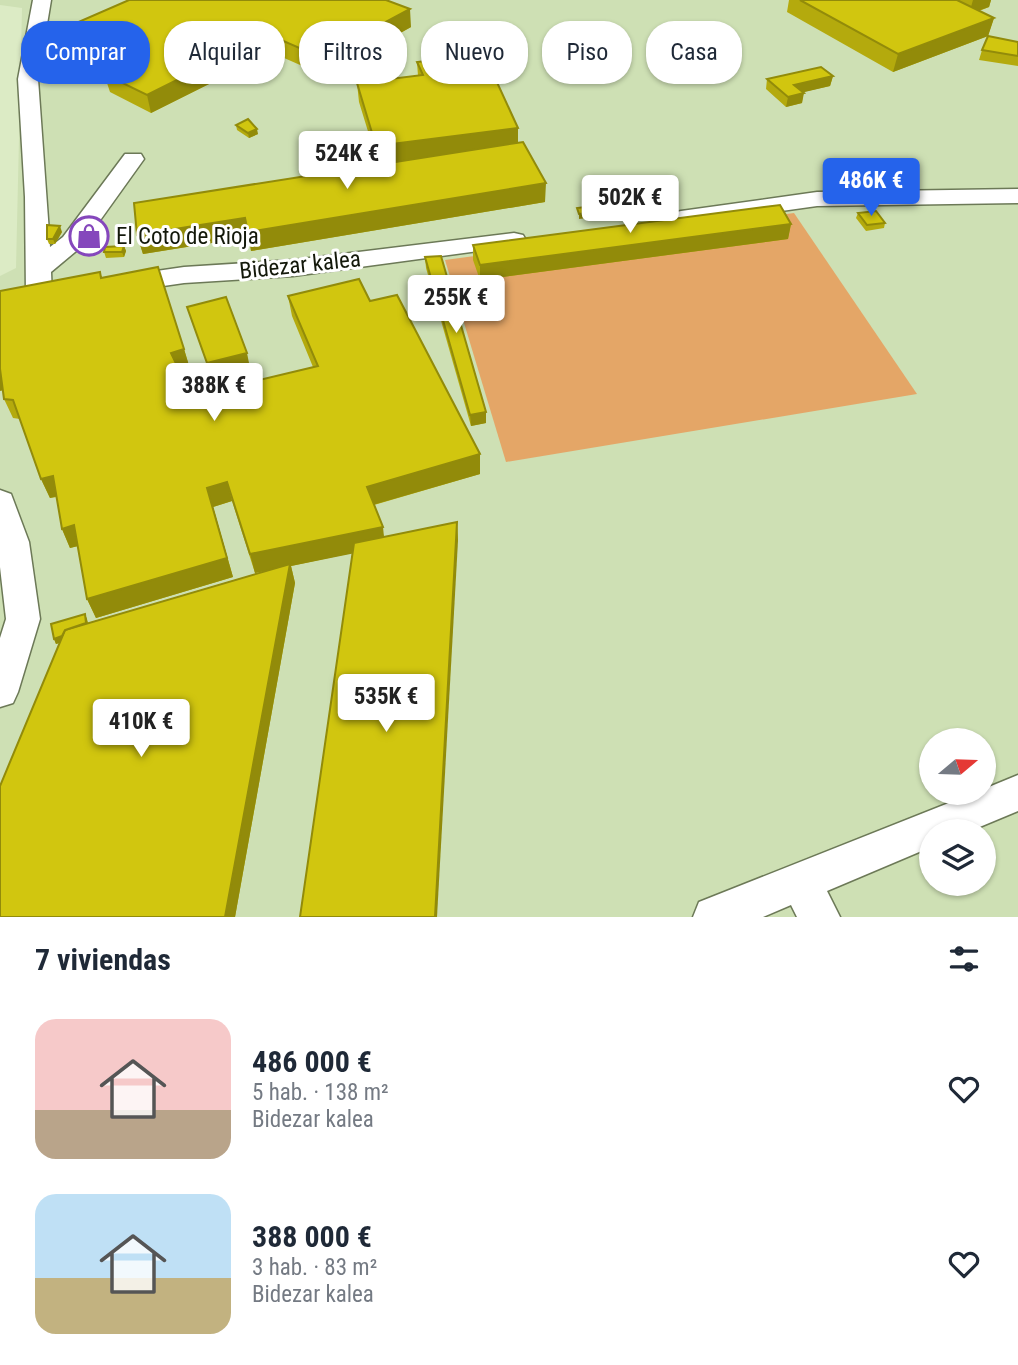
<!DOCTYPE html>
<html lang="es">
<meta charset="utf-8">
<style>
:root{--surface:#fff;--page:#f2f2f3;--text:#1f2937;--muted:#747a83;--accent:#2563eb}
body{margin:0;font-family:"Roboto Condensed",sans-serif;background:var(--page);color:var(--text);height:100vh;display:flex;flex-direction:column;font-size:26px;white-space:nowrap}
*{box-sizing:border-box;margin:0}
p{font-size:23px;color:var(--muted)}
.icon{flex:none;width:38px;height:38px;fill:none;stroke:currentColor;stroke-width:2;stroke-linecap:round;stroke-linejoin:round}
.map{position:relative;height:917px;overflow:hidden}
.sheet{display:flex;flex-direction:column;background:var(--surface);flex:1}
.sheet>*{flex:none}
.top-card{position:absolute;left:21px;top:21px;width:976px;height:63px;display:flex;gap:14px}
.needle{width:46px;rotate:71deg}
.fabs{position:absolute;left:919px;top:728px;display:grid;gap:14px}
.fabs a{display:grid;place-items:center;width:77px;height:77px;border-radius:50%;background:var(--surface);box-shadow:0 2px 5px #0004;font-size:35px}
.price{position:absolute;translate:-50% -60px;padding:0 16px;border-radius:7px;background:#fff;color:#222;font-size:23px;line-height:46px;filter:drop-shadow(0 2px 4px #0008)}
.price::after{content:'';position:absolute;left:50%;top:42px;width:21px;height:16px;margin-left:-10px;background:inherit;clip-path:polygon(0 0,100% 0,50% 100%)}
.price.selected{background:var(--accent);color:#fff}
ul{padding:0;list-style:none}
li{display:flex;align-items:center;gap:21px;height:175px;padding:0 35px}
li span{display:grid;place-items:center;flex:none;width:196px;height:140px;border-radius:21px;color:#555}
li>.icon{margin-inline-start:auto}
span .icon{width:84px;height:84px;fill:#fffc;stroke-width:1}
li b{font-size:30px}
h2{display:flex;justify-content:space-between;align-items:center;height:84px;padding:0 35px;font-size:30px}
.tag{padding:0 24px;border-radius:28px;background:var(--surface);box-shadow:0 2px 5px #0004;font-size:24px;line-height:63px}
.tag.selected{background:var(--accent);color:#fff}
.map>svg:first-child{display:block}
.built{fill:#cee0b4;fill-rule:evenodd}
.green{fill:#e4a667}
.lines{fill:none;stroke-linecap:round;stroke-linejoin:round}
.minor-casing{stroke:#6c7957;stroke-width:3}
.minor{fill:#fff;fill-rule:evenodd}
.wall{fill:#b4aa0d}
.shaded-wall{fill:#928b0a}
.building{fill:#d1c60f;stroke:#928b0a;stroke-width:2}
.labels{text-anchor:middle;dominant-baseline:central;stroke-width:6;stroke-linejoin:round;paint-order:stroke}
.poi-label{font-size:23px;fill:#13180a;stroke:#fff;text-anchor:start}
.street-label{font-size:23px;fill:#13180a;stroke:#fff}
</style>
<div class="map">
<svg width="1018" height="917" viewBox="0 0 1018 917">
<rect width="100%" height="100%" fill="#dcebc5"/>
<path class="built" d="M0 0H1018V917H0V276L16 268 22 8 0 5ZM931 740H984V793H931ZM931 831H984V884H931Z"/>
<polygon class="green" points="794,213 917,394 506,462 445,260"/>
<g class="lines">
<g class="minor-casing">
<g id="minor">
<polygon points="33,0 51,0 38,79 50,247 63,237 125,154 141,154 144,159 81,247 51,272 52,296 48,302 39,304 30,302 26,296 25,197 18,79"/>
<polygon points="1018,189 1018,203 817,206 681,225 673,223 669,218 673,213 681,211 817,192"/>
<polygon points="514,233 523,235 526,240 523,245 293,276 184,283 122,292 113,290 109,284 113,278 122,276 184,267 293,260"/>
<polygon points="0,490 11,494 29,542 40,619 18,692 13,703 0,707 0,638 6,619 0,567"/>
<polygon points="1018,775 1018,811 970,831 931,831 931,847 827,891 840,917 797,917 791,905 763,917 693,917 699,902 974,793 984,793 984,789"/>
</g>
</g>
<use href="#minor" class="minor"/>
</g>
<g class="wall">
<polygon points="129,0 411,27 379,45 379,53 332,79 243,40 212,56 223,77 151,113 110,92 105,77 83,66 79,55 65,48 60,30"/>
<polygon points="789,0 991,0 989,7 979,11 994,18 988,36 893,72 787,12"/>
<polygon points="1018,42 1018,66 979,60 982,50"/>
<polygon points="417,62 518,142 545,202 251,251 249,237 143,254 137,235 378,164 359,102 357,83 418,76"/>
<polygon points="833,76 830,86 803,92 802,103 786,107 766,89 767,79"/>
<polygon points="236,125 258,134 249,138 237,130"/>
<polygon points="858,213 885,223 884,228 866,231 856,218"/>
<polygon points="791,224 788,239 480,280 473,260 473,245"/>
<polygon points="62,232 55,244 49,244 47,239"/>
<polygon points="124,246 126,251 124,257 106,258 104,252"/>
<polygon points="425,257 486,412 486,423 471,426 426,268"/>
<polygon points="100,272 102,278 184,349 190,369 180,372 184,380 197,385 222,389 313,367 292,316 288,296 370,301 480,474 374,505 384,537 457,522 458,541 352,553 291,566 295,583 235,917 0,917 59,643 56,644 54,639 85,614 88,623 269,570 255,573 232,501 213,507 233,577 96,618 87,599 78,546 70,548 62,529 57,497 50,498 41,479 20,419 13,418 4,399"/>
</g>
<g class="shaded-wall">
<polygon points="973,0 991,0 989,7 969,14"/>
<polygon points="410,9 411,27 379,45 379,53 332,79 329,61 369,31"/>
<polygon points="994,18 988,36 893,72 898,54"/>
<polygon points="240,22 243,40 195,64 191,46"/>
<polygon points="219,59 223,77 151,113 147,95"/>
<polygon points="833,76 830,86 792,95 794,85"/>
<polygon points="804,93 802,103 786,107 788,97"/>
<polygon points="518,128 518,146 378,165 376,146"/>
<polygon points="257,129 258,134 249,138 248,133"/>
<polygon points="546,183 545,202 251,251 249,237 143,254 137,235 245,218"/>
<polygon points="611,210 611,215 579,219 579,214"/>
<polygon points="791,224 788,239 480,280 480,265"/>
<polygon points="60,226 62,232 55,244 53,239"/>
<polygon points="124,246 126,251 124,257 122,252"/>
<polygon points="184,349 190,369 176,373 171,353"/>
<polygon points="247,353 249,363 209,374 207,363"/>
<polygon points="0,369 9,389 0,391"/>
<polygon points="486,412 486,423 471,426 470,415"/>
<polygon points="480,454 480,474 369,506 367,487"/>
<polygon points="53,476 62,495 50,498 41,479"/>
<polygon points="227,482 232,501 213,507 233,577 96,618 87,599 207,488"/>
<polygon points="457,522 458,541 437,917 435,917"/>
<polygon points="74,525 82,545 70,548 62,529"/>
<polygon points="383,527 385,547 291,566 295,583 235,917 225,917 290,566 255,573 250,554"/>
<polygon points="85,614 87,619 90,634 56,644 54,639"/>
</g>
<g class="building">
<polygon points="129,0 386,0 410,9 369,31 378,35 329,61 240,22 191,46 219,59 147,95 104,74 117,68 77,48 87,43 60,30"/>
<polygon points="800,0 957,0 994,18 898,54"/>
<polygon points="988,36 1018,42 1018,56 982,50"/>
<polygon points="484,54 518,128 376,146 357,83 423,75 417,62"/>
<polygon points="821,67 833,76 794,85 804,93 788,97 767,79"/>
<polygon points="248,119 257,129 248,133 236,125"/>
<polygon points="523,142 546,183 248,232 245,218 137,235 134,203"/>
<polygon points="609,204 611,210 579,214 577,208"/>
<polygon points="780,205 791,224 480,265 473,245"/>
<polygon points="876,211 885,223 867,225 858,213"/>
<polygon points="47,225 60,226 53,239 47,239"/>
<polygon points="124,246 122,252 104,252 105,247"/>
<polygon points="441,256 486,412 470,415 425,257"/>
<polygon points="158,267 184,349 171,353 184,380 195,377 197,385 219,379 222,389 318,366 288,296 359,279 370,301 397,295 480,454 367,487 383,527 250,554 227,482 207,488 227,558 87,599 74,525 62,529 53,476 41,479 13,400 4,399 0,369 0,291 100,272 101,278"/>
<polygon points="226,297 247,353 207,363 187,307"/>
<polygon points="457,522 435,917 300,917 354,543"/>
<polygon points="290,564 225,917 0,917 0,786 65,630"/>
<polygon points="85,614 86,623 65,630 62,636 54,639 51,624"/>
</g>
<defs>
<g id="shop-ring" transform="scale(2.0125)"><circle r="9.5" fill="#fff" stroke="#8547bc" stroke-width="1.5"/><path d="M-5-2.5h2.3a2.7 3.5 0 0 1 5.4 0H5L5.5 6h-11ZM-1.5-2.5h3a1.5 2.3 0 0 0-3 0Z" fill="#8547bc"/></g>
</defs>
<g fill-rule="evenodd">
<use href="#shop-ring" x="89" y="236"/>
</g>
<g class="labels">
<g class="poi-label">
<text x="116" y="236">El Coto de Rioja</text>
</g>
<g class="street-label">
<text transform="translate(300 265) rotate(-6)">Bidezar kalea</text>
</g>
</g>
</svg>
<div class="fabs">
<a><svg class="needle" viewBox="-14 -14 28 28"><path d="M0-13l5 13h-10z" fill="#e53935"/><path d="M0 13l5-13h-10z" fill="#747a83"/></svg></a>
<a><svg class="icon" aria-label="layers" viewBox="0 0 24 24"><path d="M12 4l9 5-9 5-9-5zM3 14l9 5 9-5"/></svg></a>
</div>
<b class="price" style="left:347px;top:191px">524K €</b>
<b class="price selected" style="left:871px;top:218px">486K €</b>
<b class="price" style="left:630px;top:235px">502K €</b>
<b class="price" style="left:456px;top:335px">255K €</b>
<b class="price" style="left:214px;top:423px">388K €</b>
<b class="price" style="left:386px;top:734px">535K €</b>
<b class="price" style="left:141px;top:759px">410K €</b>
<div class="top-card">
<a class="tag selected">Comprar</a>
<a class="tag">Alquilar</a>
<a class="tag">Filtros</a>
<a class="tag">Nuevo</a>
<a class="tag">Piso</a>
<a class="tag">Casa</a>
</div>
</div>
<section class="sheet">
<h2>7 viviendas<svg class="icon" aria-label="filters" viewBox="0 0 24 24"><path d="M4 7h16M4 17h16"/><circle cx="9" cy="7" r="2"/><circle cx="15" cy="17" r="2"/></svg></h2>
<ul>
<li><span style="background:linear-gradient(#f6c9c9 65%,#b9a48a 0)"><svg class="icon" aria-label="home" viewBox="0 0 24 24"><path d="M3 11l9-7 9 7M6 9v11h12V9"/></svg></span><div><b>486 000 €</b><p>5 hab. · 138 m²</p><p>Bidezar kalea</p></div><svg class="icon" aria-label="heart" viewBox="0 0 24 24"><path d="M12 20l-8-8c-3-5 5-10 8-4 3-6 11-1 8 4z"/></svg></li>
<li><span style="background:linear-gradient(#bfe0f5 60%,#c2b280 0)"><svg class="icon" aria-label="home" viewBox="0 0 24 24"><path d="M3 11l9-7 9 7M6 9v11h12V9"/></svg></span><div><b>388 000 €</b><p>3 hab. · 83 m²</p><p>Bidezar kalea</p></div><svg class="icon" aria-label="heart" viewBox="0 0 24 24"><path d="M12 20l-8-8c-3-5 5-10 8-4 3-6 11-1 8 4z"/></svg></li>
</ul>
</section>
